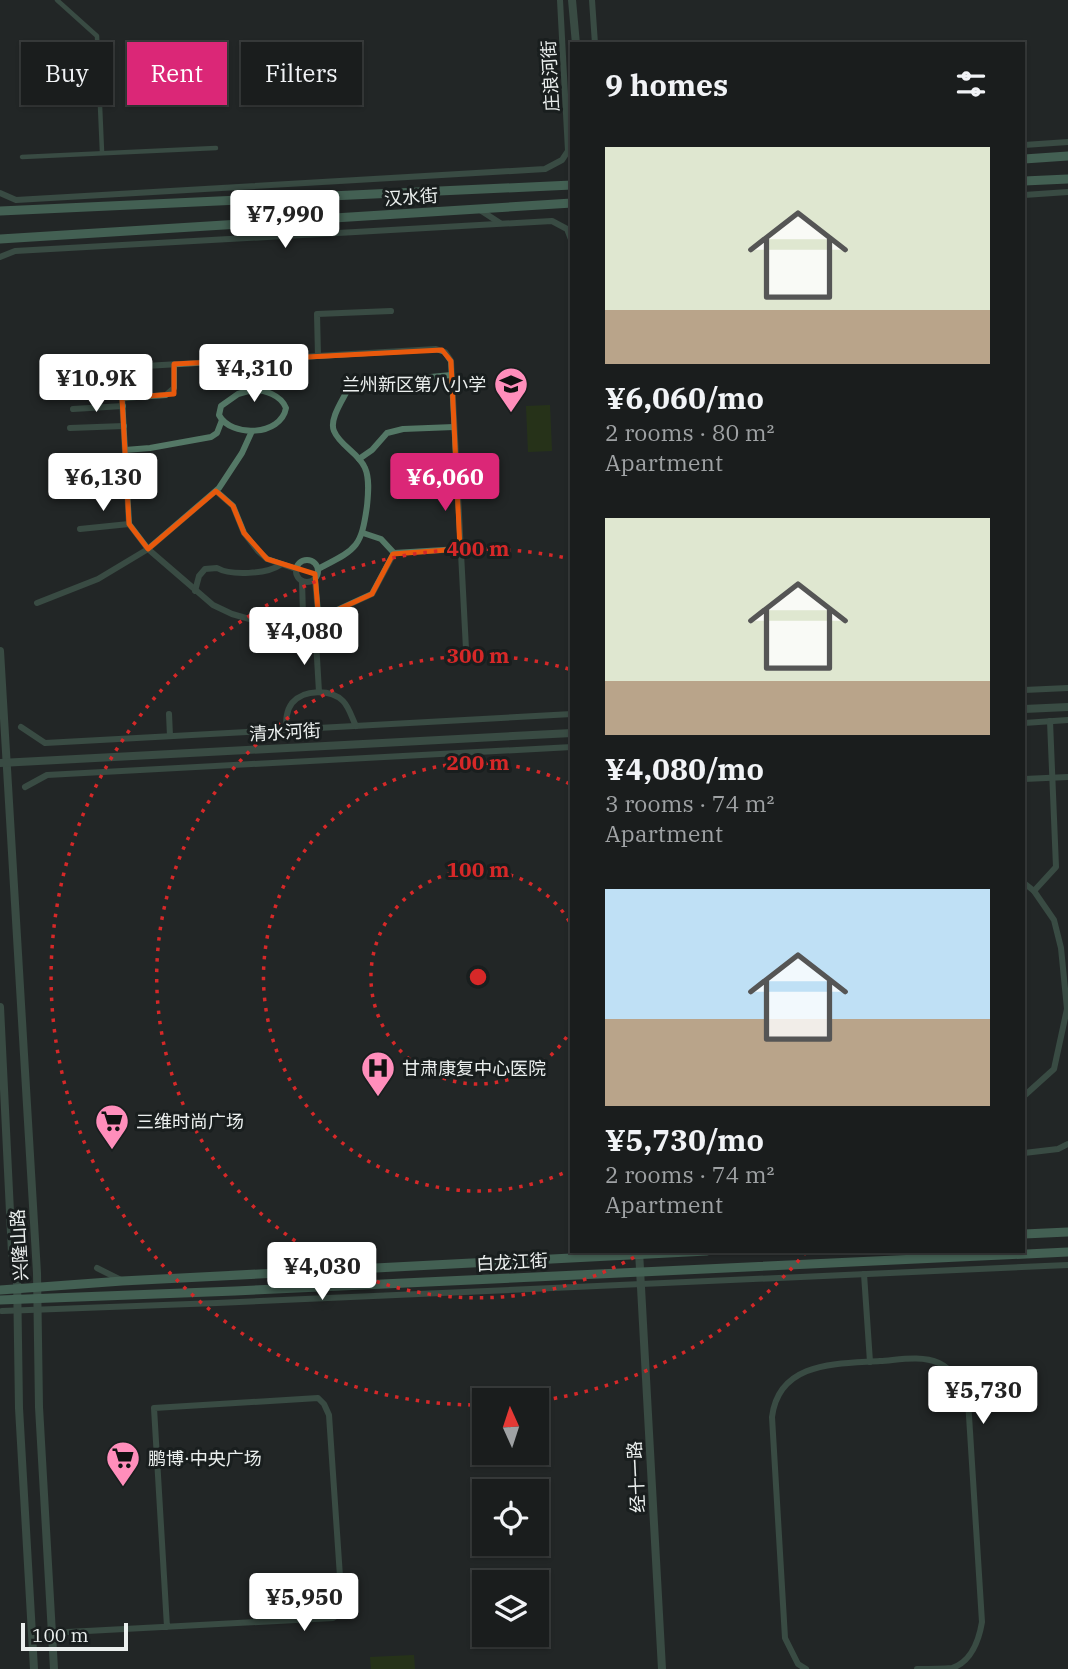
<!DOCTYPE html>
<meta charset="utf-8">
<style>
:root{--surface:#1a1d1d;--page:#272a2a;--text:#f1f3f6;--muted:#9fa2a4;--line:#383b3b;--accent:#db2777}
body{margin:0;font-family:"IBM Plex Serif","Noto Sans SC",serif;background:var(--page);color:var(--text);height:100vh;display:flex;flex-direction:column;font-size:26px;white-space:nowrap}
*{box-sizing:border-box;margin:0}
p{font-size:23px;color:var(--muted)}
.icon{flex:none;width:38px;height:38px;fill:none;stroke:currentColor;stroke-width:2;stroke-linecap:round;stroke-linejoin:round}
.map{position:relative;flex:1;overflow:hidden}
.drawer{position:absolute;left:570px;top:42px;width:455px;height:1211px;display:flex;flex-direction:column;background:var(--surface);border-radius:0px;box-shadow:0 2px 5px #0004,0 0 0 2px var(--line)}
.drawer>*{flex:none}
.hud{position:absolute;left:21px;top:42px;width:444px;height:63px;display:flex;gap:14px}
.needle{width:46px;rotate:357deg}
.fabs{position:absolute;left:472px;top:1388px;display:grid;gap:14px}
.fabs a{display:grid;place-items:center;width:77px;height:77px;border-radius:0px;background:var(--surface);box-shadow:0 2px 5px #0004,0 0 0 2px var(--line);font-size:35px}
.scale{position:absolute;left:21px;bottom:18px;width:107px;box-sizing:border-box;padding-left:7px;border:4px solid #ebefee;border-top:0;font-size:19px;line-height:24px;white-space:nowrap;color:#ebefee;-webkit-text-stroke:5px #191e1e;paint-order:stroke}
.price{position:absolute;translate:-50% -60px;padding:0 16px;border-radius:7px;background:#fff;color:#222;font-size:23px;line-height:46px;filter:drop-shadow(0 2px 4px #0008)}
.price::after{content:'';position:absolute;left:50%;top:42px;width:21px;height:16px;margin-left:-10px;background:inherit;clip-path:polygon(0 0,100% 0,50% 100%)}
.price.active{background:var(--accent);color:#fff}
ul{padding:0;list-style:none}
li{display:grid;align-content:center;gap:14px;height:371px;padding:0 35px}
li span{display:grid;place-items:center;height:217px;border-radius:0px;color:#555}
li>.icon{margin-inline-start:auto}
span .icon{width:126px;height:126px;fill:#fffc;stroke-width:1}
li b{font-size:30px}
h2{display:flex;justify-content:space-between;align-items:center;height:84px;padding:0 35px;font-size:30px}
.pill{padding:0 24px;border-radius:0px;background:var(--surface);box-shadow:0 2px 5px #0004,0 0 0 2px var(--line);font-size:24px;line-height:63px}
.pill.active{background:var(--accent);color:#fff}
.map>svg:first-child{display:block}
.green{fill:#2a420a}
.lines{fill:none;stroke-linecap:round;stroke-linejoin:round}
.pedestrian{stroke:#547866;stroke-width:4.5}
.minor{stroke:#547866;stroke-width:6}
.tertiary{stroke:#547866;stroke-width:8}
.secondary{stroke:#6ba68a;stroke-width:9}
.marked{fill:none;stroke:#e8590c;stroke-width:5;stroke-linejoin:round}
.ring{fill:none;stroke:#d62828;stroke-width:3.5;stroke-dasharray:3.5 7}
.labels{text-anchor:middle;dominant-baseline:central;stroke-width:6;stroke-linejoin:round;paint-order:stroke}
.street-label{font-size:18px;fill:#ebefee;stroke:#191e1e}
.poi-label{font-size:18px;fill:#ebefee;stroke:#191e1e;text-anchor:start}
.centre{fill:#d62828;stroke:#191e1e;stroke-width:3.5}
.ring-label{font-size:21px;text-anchor:middle;font-weight:bold;fill:#d62828;stroke:#191e1e;stroke-width:6;stroke-linejoin:round;paint-order:stroke}
</style>
<div class="map">
<svg width="1068" height="1669" viewBox="0 0 1068 1669">
<rect width="100%" height="100%" fill="#222727"/>
<g class="green">
<polygon points="550,405 552,451 528,452 526,406"/>
<polygon points="414,1655 415,1669 371,1669 370,1657"/>
</g>
<g class="lines">
<g class="pedestrian">
<polyline points="57,0 97,36 102,152"/>
<polyline points="22,157 216,148"/>
</g>
<g class="minor">
<polyline points="592,0 595,44"/>
<polyline points="1024,145 1068,142"/>
<polyline points="0,193 16,200 545,169 562,160 568,151 560,0"/>
<polyline points="1024,195 1068,192"/>
<polyline points="480,210 500,223"/>
<polyline points="289,236 303,220"/>
<polyline points="0,257 15,251 552,221 567,229 572,242"/>
<polyline points="318,356 317,314 391,311"/>
<polyline points="174,364 174,388 166,395 122,398 129,524 148,549 213,605 232,614 260,622 298,625"/>
<polyline points="128,367 436,349 445,352 451,361 466,649"/>
<path d="M252 390C265 390 281 395 286 408 281 436 231 438 219 415L221 406 238 394Z"/>
<polyline points="73,409 123,406"/>
<polyline points="70,428 124,426"/>
<polyline points="125,450 150,448 211,437 217,433 222,420"/>
<polyline points="359,459 372,450 387,433 403,429 454,427"/>
<polyline points="216,491 233,506 244,533 258,551 267,559 296,569"/>
<polyline points="80,529 129,524"/>
<polyline points="363,533 381,539 394,553"/>
<polyline points="394,553 460,549"/>
<circle cx="307" cy="571" r="11"/>
<path d="M318 569C356 549 361 549 367 506 368 495 370 479 365 468 359 453 340 446 334 431 329 420 342 401 347 391L369 383 451 375"/>
<polyline points="315,579 318,612"/>
<polyline points="302,581 303,615"/>
<path d="M195 591 199 576 205 569 217 568C231 576 267 574 280 565"/>
<polyline points="37,603 98,579 148,549 219,488 242,453 252,431"/>
<circle cx="313" cy="626" r="15"/>
<polyline points="324,616 372,594 394,553"/>
<polyline points="316,641 319,692"/>
<polyline points="1024,690 1068,688"/>
<polyline points="169,714 170,736"/>
<polyline points="1024,723 1068,720"/>
<polyline points="21,727 45,743 572,714"/>
<path d="M286 730C286 720 286 711 292 703 304 689 331 689 343 701 349 707 352 718 356 726"/>
<polyline points="1024,779 1068,777"/>
<polyline points="25,787 47,775 572,747"/>
<polyline points="1024,883 1034,891 1054,920 1061,948 1067,1009 1054,1069 1024,1096"/>
<polyline points="1034,891 1056,867 1050,721"/>
<polyline points="1024,1153 1058,1149 1068,1144"/>
<polyline points="97,1268 121,1280"/>
<polyline points="864,1274 870,1362"/>
<polyline points="2,1311 217,1303 1068,1265"/>
<polyline points="68,1632 333,1618 339,1614 342,1606 329,1415 324,1404 318,1398 154,1408 167,1627"/>
<path d="M806 1669 798 1664 785 1638 772 1417C779 1361 837 1364 880 1361 898 1360 921 1355 939 1363 954 1370 961 1386 968 1400L982 1622C979 1640 971 1662 952 1668 941 1669 927 1669 917 1669"/>
</g>
<g class="tertiary">
<polyline points="572,0 576,44"/>
<polyline points="0,651 37,1273 39,1407 54,1669"/>
<polyline points="1024,709 1068,707"/>
<polyline points="0,763 572,733"/>
<polyline points="0,1007 12,1253 17,1274 19,1408 34,1669"/>
<polyline points="639,1251 662,1669"/>
</g>
<g class="secondary">
<polyline points="1024,159 1068,156"/>
<polyline points="1024,181 1068,179"/>
<polyline points="0,211 572,185"/>
<polyline points="0,239 572,203"/>
<polyline points="1024,1234 1068,1232"/>
<polyline points="0,1290 122,1281 707,1251"/>
<polyline points="0,1300 235,1291 1068,1252"/>
</g>
</g>
<path d="M0 0H1068V1669H0ZM442 350 451 361 460 549 393 554 372 594 324 616 318 612 315 574 267 559 244 533 233 506 216 491 148 549 129 524 122 398 174 394V364Z" fill="#222727" fill-opacity=".55" fill-rule="evenodd"/>
<path class="marked" d="M442 350 451 361 460 549 393 554 372 594 324 616 318 612 315 574 267 559 244 533 233 506 216 491 148 549 129 524 122 398 174 394V364Z"/>
<g class="ring">
<path d="M572 1028A107 107 0 1 1 572 926"/>
<path d="M572 1169A214 214 0 1 1 572 785"/>
<path d="M643 1252A321 321 0 1 1 572 670"/>
<path d="M806 1252A428 428 0 0 1 538 1401M482 1405A428 428 0 1 1 571 559"/>
</g>
<defs>
<g id="school-pin" transform="scale(1.75)"><path d="M0 17L-7.5 6A9.5 9.5 0 1 1 7.5 6Z" fill="#ff8ebb" stroke="#191e1e"/><path d="M0-5L7-2L0 1L-7-2ZM-4 1L0 2.5L4 1V4Q0 6-4 4Z" fill="#111"/></g>
<g id="hospital-pin" transform="scale(1.75)"><path d="M0 17L-7.5 6A9.5 9.5 0 1 1 7.5 6Z" fill="#ff8ebb" stroke="#191e1e"/><path d="M-5-5h3v3.5h4V-5h3V5h-3V1.5h-4V5h-3Z" fill="#111"/></g>
<g id="supermarket-pin" transform="scale(1.75)"><path d="M0 17L-7.5 6A9.5 9.5 0 1 1 7.5 6Z" fill="#ff8ebb" stroke="#191e1e"/><path d="M-6-5.5h2.5l.6 2H6L4.5 2H-2.5L-4.4-4H-6ZM-1.5 3.2a1.3 1.3 0 1 0 .1 0ZM3 3.2a1.3 1.3 0 1 0 .1 0Z" fill="#111"/></g>
</defs>
<g fill-rule="evenodd">
<use href="#school-pin" x="511" y="384"/>
<use href="#hospital-pin" x="378" y="1068"/>
<use href="#supermarket-pin" x="112" y="1121"/>
<use href="#supermarket-pin" x="123" y="1458"/>
</g>
<g class="labels">
<g class="street-label">
<text transform="translate(550 76) rotate(-93)">庄浪河街</text>
<text transform="translate(411 197) rotate(-4)">汉水街</text>
<text transform="translate(285 732) rotate(-3)">清水河街</text>
<text transform="translate(19 1245) rotate(-93)">兴隆山路</text>
<text transform="translate(512 1262) rotate(-3)">白龙江街</text>
<text transform="translate(636 1477) rotate(-93)">经十一路</text>
</g>
<g class="poi-label">
<text x="486" y="384" text-anchor="end">兰州新区第八小学</text>
<text x="402" y="1068">甘肃康复中心医院</text>
<text x="136" y="1121">三维时尚广场</text>
<text x="148" y="1458">鹏博·中央广场</text>
</g>
</g>
<circle cx="478" cy="977" r="10" class="centre"/>
<g class="ring-label">
<text x="478" y="556">400 m</text>
<text x="478" y="663">300 m</text>
<text x="478" y="770">200 m</text>
<text x="478" y="877">100 m</text>
</g>
</svg>
<div class="fabs">
<a><svg class="needle" viewBox="-14 -14 28 28"><path d="M0-13l5 13h-10z" fill="#e53935"/><path d="M0 13l5-13h-10z" fill="#9fa2a4"/></svg></a>
<a><svg class="icon" aria-label="locate" viewBox="0 0 24 24"><circle cx="12" cy="12" r="6"/><path d="M12 2v4M12 18v4M2 12h4M18 12h4"/></svg></a>
<a><svg class="icon" aria-label="layers" viewBox="0 0 24 24"><path d="M12 4l9 5-9 5-9-5zM3 14l9 5 9-5"/></svg></a>
</div>
<div class="scale">100 m</div>
<b class="price" style="left:285px;top:250px">¥7,990</b>
<b class="price" style="left:254px;top:404px">¥4,310</b>
<b class="price" style="left:96px;top:414px">¥10.9K</b>
<b class="price" style="left:103px;top:513px">¥6,130</b>
<b class="price active" style="left:445px;top:513px">¥6,060</b>
<b class="price" style="left:304px;top:667px">¥4,080</b>
<b class="price" style="left:322px;top:1302px">¥4,030</b>
<b class="price" style="left:983px;top:1426px">¥5,730</b>
<b class="price" style="left:304px;top:1633px">¥5,950</b>
<div class="hud">
<a class="pill">Buy</a>
<a class="pill active">Rent</a>
<a class="pill">Filters</a>
</div>
<section class="drawer">
<h2>9 homes<svg class="icon" aria-label="filters" viewBox="0 0 24 24"><path d="M4 7h16M4 17h16"/><circle cx="9" cy="7" r="2"/><circle cx="15" cy="17" r="2"/></svg></h2>
<ul>
<li><span style="background:linear-gradient(#dfe7d0 75%,#b9a48a 0)"><svg class="icon" aria-label="home" viewBox="0 0 24 24"><path d="M3 11l9-7 9 7M6 9v11h12V9"/></svg></span><div><b>¥6,060/mo</b><p>2 rooms · 80 m²</p><p>Apartment</p></div></li>
<li><span style="background:linear-gradient(#dfe7d0 75%,#b9a48a 0)"><svg class="icon" aria-label="home" viewBox="0 0 24 24"><path d="M3 11l9-7 9 7M6 9v11h12V9"/></svg></span><div><b>¥4,080/mo</b><p>3 rooms · 74 m²</p><p>Apartment</p></div></li>
<li><span style="background:linear-gradient(#bfe0f5 60%,#b9a48a 0)"><svg class="icon" aria-label="home" viewBox="0 0 24 24"><path d="M3 11l9-7 9 7M6 9v11h12V9"/></svg></span><div><b>¥5,730/mo</b><p>2 rooms · 74 m²</p><p>Apartment</p></div></li>
</ul>
</section>
</div>
